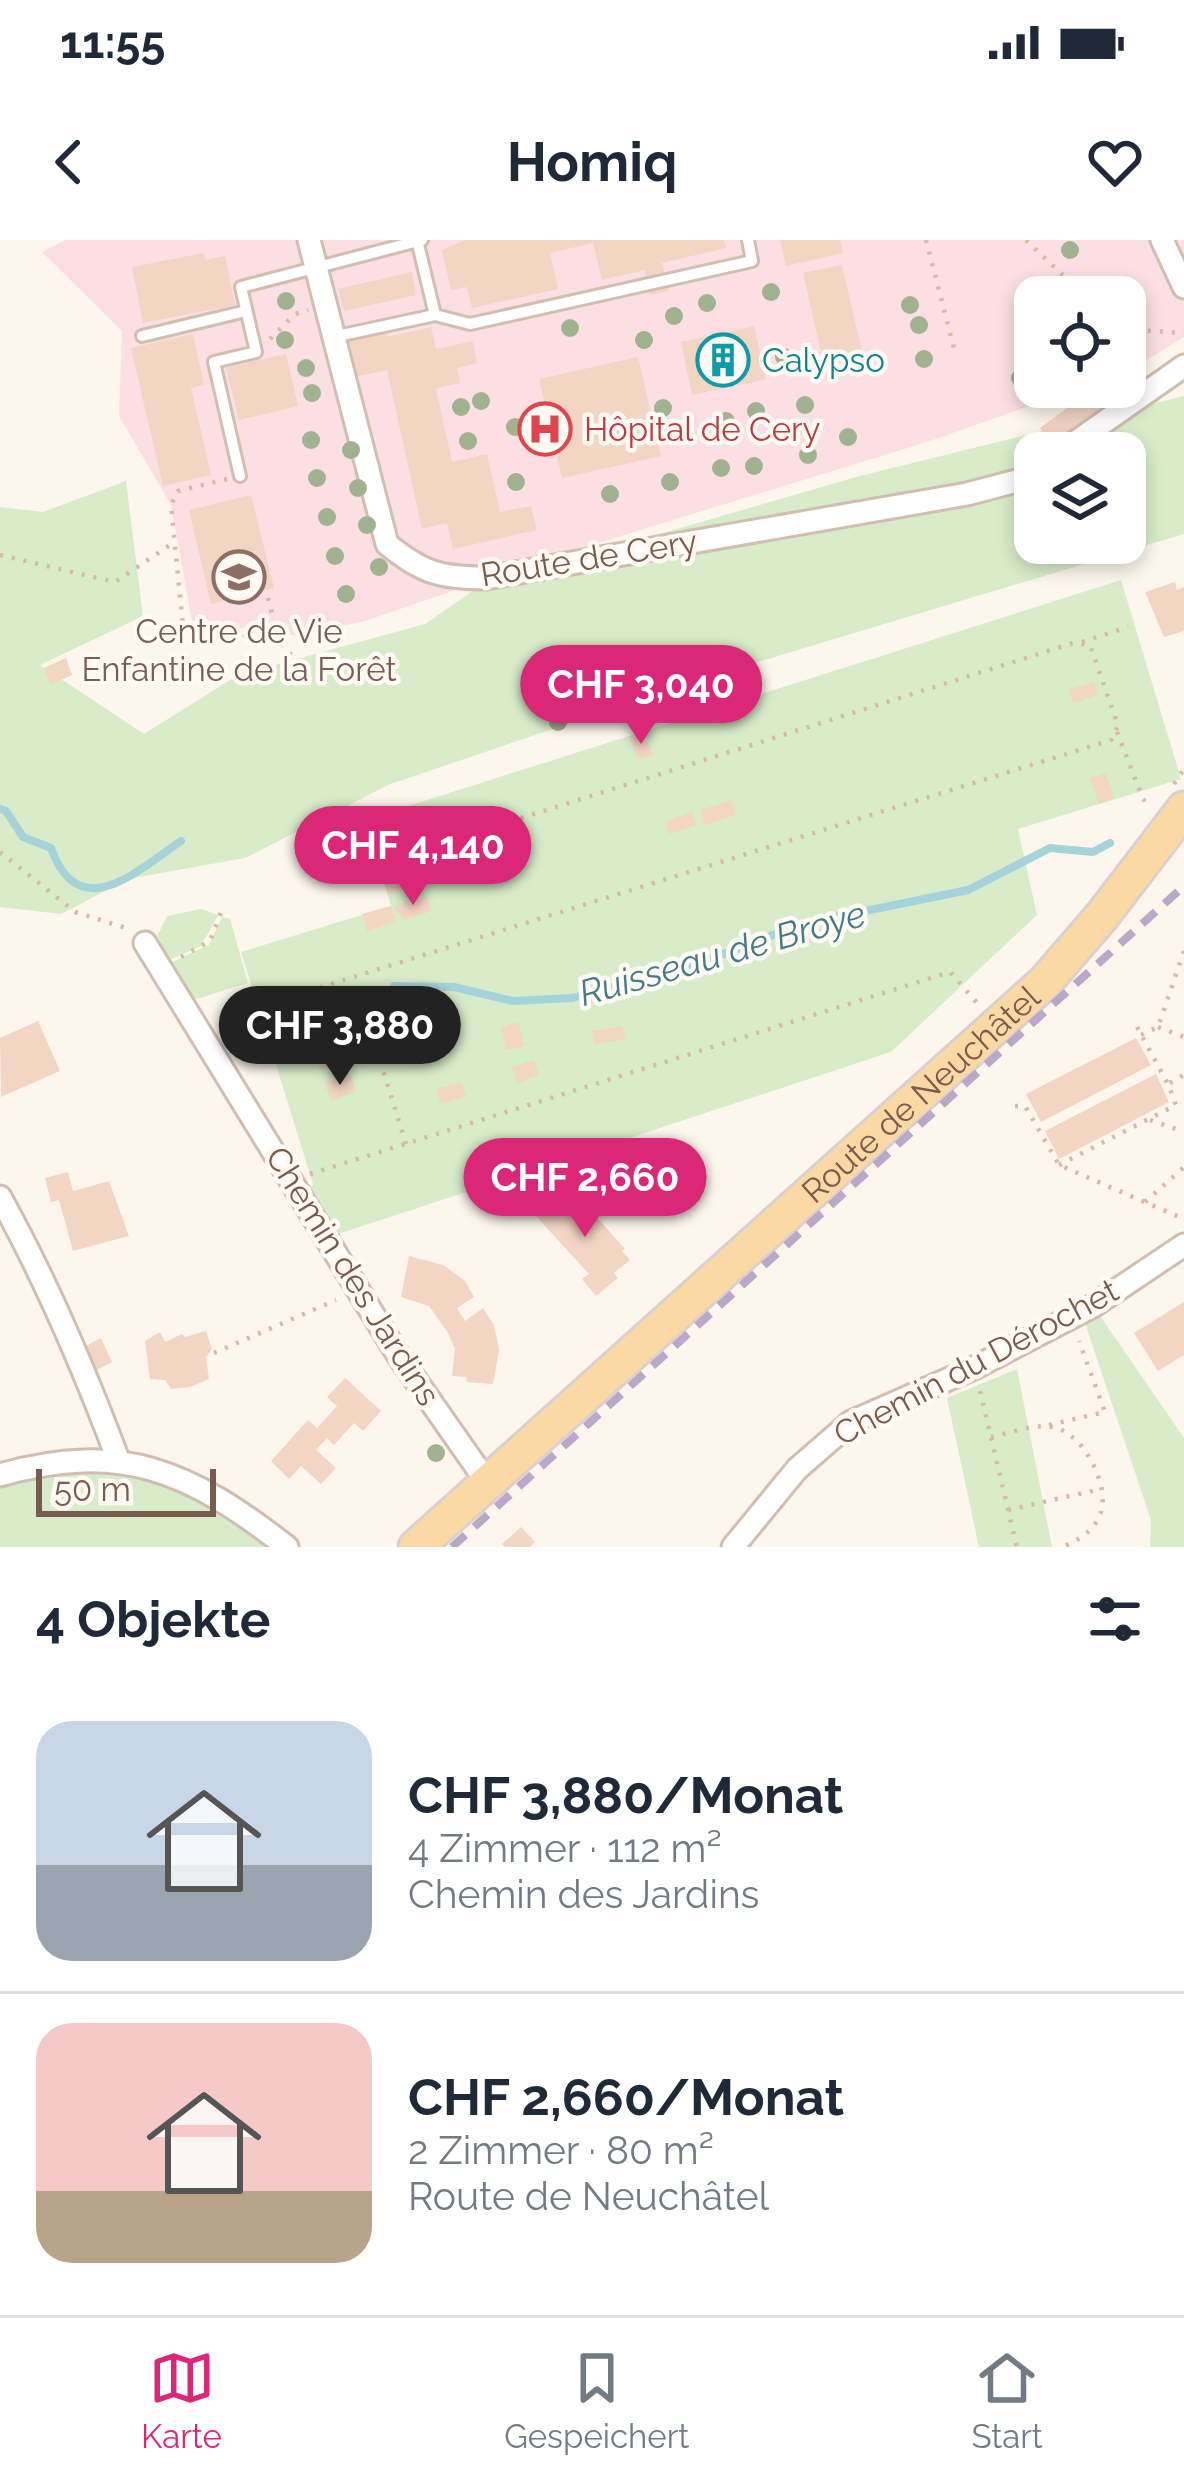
<!DOCTYPE html>
<html lang="de">
<meta charset="utf-8">
<style>
:root{--surface:#fff;--page:#f2f2f3;--text:#1f2937;--muted:#747a83;--line:#e0e1e3;--accent:#db2777}
body{margin:0;font-family:Raleway,sans-serif;background:var(--page);color:var(--text);height:100vh;display:flex;flex-direction:column;font-size:45px;white-space:nowrap}
*{box-sizing:border-box;margin:0}
p{font-size:39px;color:var(--muted)}
.icon{flex:none;width:66px;height:66px;fill:none;stroke:currentColor;stroke-width:2;stroke-linecap:round;stroke-linejoin:round}
.map{position:relative;height:1307px;overflow:hidden}
.side{display:flex;flex-direction:column;background:var(--surface);flex:1}
.side>*{flex:none}
.controls{position:absolute;left:1014px;top:36px;display:grid;gap:24px}
.controls a{display:grid;place-items:center;width:132px;height:132px;border-radius:24px;background:var(--surface);box-shadow:0 6px 18px #0003;font-size:60px}
.scale{position:absolute;left:36px;bottom:30px;width:180px;box-sizing:border-box;padding-left:12px;border:6px solid #7a5c4d;border-top:0;font-size:33px;line-height:42px;white-space:nowrap;color:#7a5c4d;-webkit-text-stroke:9px #fffaf3;paint-order:stroke}
.price{position:absolute;translate:-50% -102px;padding:0 27px;border-radius:42px;background:var(--accent);color:#fff;font-size:39px;line-height:78px;filter:drop-shadow(0 3px 6px #0008)}
.price::after{content:'';position:absolute;left:50%;top:72px;width:36px;height:27px;margin-left:-18px;background:inherit;clip-path:polygon(0 0,100% 0,50% 100%)}
.price.on{background:#222;color:#fff}
ul{padding:0;list-style:none}
li{display:flex;align-items:center;gap:36px;height:300px;padding:0 36px}
li+li{border-top:3px solid var(--line)}
li span{display:grid;place-items:center;flex:none;width:336px;height:240px;border-radius:36px;color:#555}
li>.icon{margin-inline-start:auto}
span .icon{width:144px;height:144px;fill:#fffc;stroke-width:1}
li b{font-size:51px}
h2{display:flex;justify-content:space-between;align-items:center;height:144px;padding:0 36px;font-size:51px}
.status{display:flex;justify-content:space-between;align-items:center;height:84px;padding:0 60px;background:var(--surface);direction:ltr}
.status svg{height:33px;fill:currentColor}
header{display:flex;justify-content:space-between;align-items:center;height:156px;padding:0 36px;background:var(--surface);font-size:54px;font-weight:700}
.tab-bar{display:flex;justify-content:space-around;align-items:center;height:168px;border-top:3px solid var(--line);background:var(--surface);font-size:33px;color:var(--muted)}
.tab-bar a{display:grid;justify-items:center;gap:6px}
.tab-bar .on{color:var(--accent)}
.map>svg:first-child{display:block}
.medical{fill:#fbdfe3}
.green{fill:#d8ecc9;fill-rule:evenodd}
.lines{fill:none;stroke-linecap:round;stroke-linejoin:round}
.stream{stroke:#a5d3da;stroke-width:8}
.building{fill:#f3d5c3}
.service-casing{stroke:#d1beb0;stroke-width:16}
.minor-casing{stroke:#d1beb0;stroke-width:27}
.primary-casing{stroke:#dad1cd;stroke-width:39}
.path{stroke:#d9b8a5;stroke-width:4.5;stroke-dasharray:3 9;stroke-linecap:butt}
.service{stroke:#fff;stroke-width:10}
.minor{stroke:#fff;stroke-width:21}
.primary{stroke:#fbd9a5;stroke-width:33}
.rail{stroke:#b9a8c9;stroke-width:8;stroke-dasharray:18 12;stroke-linecap:butt}
.tree{fill:#a0b28e}
.labels{text-anchor:middle;dominant-baseline:central;stroke-width:9;stroke-linejoin:round;paint-order:stroke}
.culture-label{font-size:33px;fill:#0d838f;stroke:#fffaf3;text-anchor:start}
.health-label{font-size:33px;fill:#be3a42;stroke:#fffaf3;text-anchor:start}
.street-label{font-size:33px;fill:#7a5c4d;stroke:#fffaf3}
.education-label{font-size:33px;fill:#785e54;stroke:#fffaf3}
.water-label{font-size:36px;font-style:italic;fill:#437c86;stroke:#fffaf3}
</style>
<div class="status"><b>11:55</b><svg viewBox="0 0 49 12"><path d="M0 12V9h3v3zM5 12V6h3v6zM10 12V3h3v9zM15 12V0h3v12zM26 1h20v11H26zM47 4h2v5h-2z"/></svg></div>
<header><svg class="icon" aria-label="back" viewBox="0 0 24 24"><path d="M15 5l-7 7 7 7"/></svg>Homiq<svg class="icon" aria-label="heart" viewBox="0 0 24 24"><path d="M12 20l-8-8c-3-5 5-10 8-4 3-6 11-1 8 4z"/></svg></header>
<div class="map">
<svg width="1184" height="1307" viewBox="0 0 1184 1307">
<rect width="100%" height="100%" fill="#fdf6ec"/>
<polygon class="medical" points="65,0 1184,0 1184,97 1125,133 1125,57 1035,57 1035,147 1084,147 927,202 546,319 365,381 298,396 192,381 171,265 119,176 122,91 42,12"/>
<g class="green">
<path d="M1184 156V294L691 442 388 545 245 618 128 639 61 674 0 667V267L43 272 126 241 143 376 40 425 144 494 238 435 425 384 480 346 860 236ZM1035 213H1125V303H1035Z"/>
<polygon points="1121,340 1181,539 1018,589 1037,675 891,812 335,995 308,953 313,944 241,712 391,666 364,580"/>
<polygon points="201,669 218,675 201,706 166,721 155,701 167,676"/>
<polygon points="222,677 230,679 248,743 190,761 168,724 209,705"/>
<polygon points="1096,1070 1184,1198 1184,1307 1150,1307 1151,1280 1083,1077"/>
<polygon points="1017,1129 1052,1307 979,1307 947,1158"/>
<polygon points="92,1227 168,1243 260,1299 264,1307 0,1307 0,1248"/>
</g>
<g class="lines">
<g class="stream">
<path d="M0 569 6 571 23 597 51 608C79 686 136 632 181 601"/>
<polyline points="394,746 454,747 513,761 572,758 705,721 802,684 968,650 1050,608 1093,612 1110,603"/>
</g>
</g>
<g class="building">
<polygon points="465,0 724,0 726,8 662,23 669,51 650,55 645,30 602,40 593,3 550,13 558,49 472,68 467,47 451,50 442,10"/>
<polygon points="780,0 840,0 843,13 786,26"/>
<polygon points="204,13 205,20 225,16 235,65 143,83 132,27"/>
<polygon points="842,25 862,112 823,121 803,33"/>
<polygon points="412,32 416,55 344,71 338,49"/>
<polygon points="754,86 766,139 692,155 681,102"/>
<polygon points="431,87 436,109 473,101 477,123 457,128 460,143 436,148 452,222 487,214 500,272 531,266 537,290 453,309 447,283 422,289 387,130 354,137 346,100 387,91 388,97"/>
<polygon points="193,94 204,145 191,148 211,235 163,246 131,108"/>
<polygon points="286,114 298,166 239,180 226,128"/>
<polygon points="638,117 661,216 562,238 539,139"/>
<polygon points="1095,147 1110,147 1119,159 1052,205 1040,188"/>
<polygon points="251,255 274,348 211,364 189,270"/>
<polygon points="1175,342 1177,350 1184,347 1184,391 1164,397 1145,352"/>
<polygon points="66,418 72,435 50,445 44,428"/>
<polygon points="1094,442 1098,455 1073,463 1069,449"/>
<polygon points="644,493 653,516 637,519 630,499"/>
<polygon points="1106,533 1114,559 1099,564 1090,538"/>
<polygon points="731,560 736,575 704,585 700,570"/>
<polygon points="692,572 696,585 669,594 665,581"/>
<polygon points="473,601 480,624 465,628 459,605"/>
<polygon points="395,626 403,650 388,655 383,630"/>
<polygon points="427,656 431,671 403,680 400,673 397,674 394,666"/>
<polygon points="391,666 396,682 367,691 362,674"/>
<polygon points="38,781 60,831 1,857 0,798"/>
<polygon points="519,782 524,806 506,810 501,787"/>
<polygon points="622,786 626,799 595,805 591,791"/>
<polygon points="335,797 339,823 320,828 313,803"/>
<polygon points="1136,798 1151,825 1041,882 1026,854"/>
<polygon points="534,820 539,834 517,844 512,827"/>
<polygon points="1156,834 1169,862 1059,919 1045,891"/>
<polygon points="351,836 356,851 331,861 325,842"/>
<polygon points="461,842 466,856 441,864 436,849"/>
<polygon points="68,932 73,951 109,941 129,996 73,1011 59,960 51,962 45,938"/>
<polygon points="570,947 625,1009 622,1011 630,1020 614,1033 618,1038 596,1056 582,1039 589,1034 536,976"/>
<polygon points="409,1016 443,1025 465,1041 474,1057 457,1068 465,1081 483,1068 494,1085 499,1110 493,1144 466,1142 467,1137 452,1136 455,1109 448,1093 429,1066 401,1057"/>
<polygon points="1184,1062 1184,1115 1158,1131 1134,1093"/>
<polygon points="206,1091 212,1109 206,1117 209,1139 190,1147 171,1149 165,1140 150,1139 145,1101 160,1092 165,1102 182,1094 185,1097"/>
<polygon points="101,1098 112,1122 95,1131 84,1107"/>
<polygon points="345,1138 381,1171 363,1191 354,1183 334,1205 327,1198 316,1210 336,1228 321,1244 301,1226 289,1239 271,1221 308,1180 317,1188 337,1166 327,1157"/>
<polygon points="521,1287 535,1302 530,1307 505,1307 502,1304"/>
</g>
<g class="lines">
<g class="service-casing">
<g id="service">
<polyline points="418,4 435,75"/>
<polyline points="142,96 246,71"/>
<polyline points="333,97 435,75 470,84 752,21 748,0"/>
<polyline points="240,236 214,122 256,112 241,47 422,0"/>
</g>
</g>
<g class="minor-casing">
<g id="minor">
<path d="M309 0 387 304C422 333 441 338 486 338L967 254 1024 239 1035 231"/>
<polyline points="1162,0 1184,47"/>
<polyline points="1060,213 1184,126"/>
<polyline points="145,703 398,1115 489,1245"/>
<path d="M0 957C47 1042 85 1131 119 1222"/>
<path d="M0 1235C122 1200 191 1232 287 1307"/>
<polyline points="733,1307 797,1229 851,1182 974,1128 1093,1066 1184,1005"/>
</g>
</g>
<g class="primary-casing">
<g id="primary">
<path id="s1" d="M416 1307 1045 742 1102 676 1184 569"/>
</g>
</g>
<g class="path">
<polyline points="926,0 956,116"/>
<polyline points="1026,0 1086,57"/>
<polyline points="1125,85 1136,90 1184,93"/>
<polyline points="270,99 295,74 308,70"/>
<polyline points="227,239 178,251 171,265 183,387 204,389 222,384 250,398 279,401"/>
<polyline points="0,315 115,342 173,303"/>
<polyline points="268,358 279,401 308,434"/>
<polyline points="1082,402 1128,387"/>
<polyline points="1117,492 1143,559 1152,567"/>
<polyline points="1174,544 1184,529"/>
<polyline points="0,612 75,672 126,688"/>
<polyline points="181,717 210,701 223,667"/>
<polyline points="251,769 1111,500 1118,486 1090,405 1073,403 367,627"/>
<polyline points="1137,787 1168,844"/>
<polyline points="1158,787 1184,797"/>
<polyline points="1141,795 1158,787 1184,711"/>
<polyline points="380,821 406,904"/>
<polyline points="1015,866 1025,866 1059,925 1184,979"/>
<polyline points="1150,880 1184,892"/>
<polyline points="1059,925 1176,865 1168,844 1184,835"/>
<polyline points="310,934 950,732 979,765"/>
<polyline points="1145,962 1184,927"/>
<polyline points="214,1113 336,1060"/>
<polyline points="980,1151 1017,1307"/>
<polyline points="1049,1185 1105,1172 1079,1101"/>
<path d="M991 1197C1010 1193 1038 1182 1057 1188 1084 1197 1107 1241 1102 1268 1098 1288 1080 1300 1062 1307"/>
<polyline points="1008,1270 1101,1249"/>
</g>
<use href="#service" class="service"/>
<use href="#minor" class="minor"/>
<use href="#primary" class="primary"/>
<polyline class="rail" points="452,1307 1184,646"/>
</g>
<g class="tree">
<circle cx="1070" cy="10" r="9"/>
<circle cx="771" cy="52" r="9"/>
<circle cx="286" cy="61" r="9"/>
<circle cx="707" cy="63" r="9"/>
<circle cx="910" cy="65" r="9"/>
<circle cx="674" cy="76" r="9"/>
<circle cx="919" cy="85" r="9"/>
<circle cx="570" cy="88" r="9"/>
<circle cx="285" cy="100" r="9"/>
<circle cx="644" cy="100" r="9"/>
<circle cx="784" cy="117" r="9"/>
<circle cx="924" cy="119" r="9"/>
<circle cx="306" cy="128" r="9"/>
<circle cx="1020" cy="138" r="9"/>
<circle cx="312" cy="153" r="9"/>
<circle cx="481" cy="161" r="9"/>
<circle cx="805" cy="165" r="9"/>
<circle cx="461" cy="167" r="9"/>
<circle cx="663" cy="168" r="9"/>
<circle cx="756" cy="171" r="9"/>
<circle cx="726" cy="181" r="9"/>
<circle cx="515" cy="187" r="9"/>
<circle cx="848" cy="197" r="9"/>
<circle cx="311" cy="200" r="9"/>
<circle cx="468" cy="201" r="9"/>
<circle cx="351" cy="210" r="9"/>
<circle cx="808" cy="215" r="9"/>
<circle cx="754" cy="226" r="9"/>
<circle cx="721" cy="228" r="9"/>
<circle cx="317" cy="238" r="9"/>
<circle cx="516" cy="242" r="9"/>
<circle cx="670" cy="242" r="9"/>
<circle cx="358" cy="248" r="9"/>
<circle cx="610" cy="254" r="9"/>
<circle cx="327" cy="277" r="9"/>
<circle cx="367" cy="285" r="9"/>
<circle cx="335" cy="316" r="9"/>
<circle cx="379" cy="327" r="9"/>
<circle cx="346" cy="354" r="9"/>
<circle cx="558" cy="482" r="9"/>
<circle cx="436" cy="1213" r="9"/>
</g>
<defs>
<g id="building-ring" transform="scale(2.7)"><circle r="9.5" fill="#fffaf3" stroke="#0f9aa8" stroke-width="1.5"/><path d="M-4-6H4V6H1V3H-1V6H-4ZM-2.5-4.3h1.7v1.8h-1.7ZM.8-4.3h1.7v1.8H.8ZM-2.5-1h1.7V.8h-1.7ZM.8-1h1.7V.8H.8Z" fill="#0f9aa8"/></g>
<g id="hospital-ring" transform="scale(2.7)"><circle r="9.5" fill="#fffaf3" stroke="#e0444e" stroke-width="1.5"/><path d="M-5-5h3v3.5h4V-5h3V5h-3V1.5h-4V5h-3Z" fill="#e0444e"/></g>
<g id="school-ring" transform="scale(2.7)"><circle r="9.5" fill="#fffaf3" stroke="#8d6e63" stroke-width="1.5"/><path d="M0-5L7-2L0 1L-7-2ZM-4 1L0 2.5L4 1V4Q0 6-4 4Z" fill="#8d6e63"/></g>
</defs>
<g fill-rule="evenodd">
<use href="#building-ring" x="723" y="120"/>
<use href="#hospital-ring" x="545" y="189"/>
<use href="#school-ring" x="239" y="337"/>
</g>
<g class="labels">
<g class="culture-label">
<text x="762" y="120">Calypso</text>
</g>
<g class="health-label">
<text x="584" y="189">Hôpital de Cery</text>
</g>
<g class="street-label">
<text transform="translate(589 318) rotate(-9)">Route de Cery</text>
<text stroke="none"><textPath href="#s1" startOffset="678">Route de Neuchâtel</textPath></text>
<text transform="translate(353 1036) rotate(58)">Chemin des Jardins</text>
<text transform="translate(976 1122) rotate(-28)">Chemin du Dérochet</text>
</g>
<g class="education-label">
<text x="239" y="391">Centre de Vie<tspan x="239" dy="38">Enfantine de la Forêt</tspan></text>
</g>
<g class="water-label">
<text transform="translate(722 713) rotate(-16)">Ruisseau de Broye</text>
</g>
</g>
</svg>
<div class="controls">
<a><svg class="icon" aria-label="locate" viewBox="0 0 24 24"><circle cx="12" cy="12" r="6"/><path d="M12 2v4M12 18v4M2 12h4M18 12h4"/></svg></a>
<a><svg class="icon" aria-label="layers" viewBox="0 0 24 24"><path d="M12 4l9 5-9 5-9-5zM3 14l9 5 9-5"/></svg></a>
</div>
<div class="scale">50 m</div>
<b class="price" style="left:641px;top:507px">CHF 3,040</b>
<b class="price" style="left:413px;top:668px">CHF 4,140</b>
<b class="price on" style="left:340px;top:848px">CHF 3,880</b>
<b class="price" style="left:585px;top:1000px">CHF 2,660</b>
</div>
<section class="side">
<h2>4 Objekte<svg class="icon" aria-label="filters" viewBox="0 0 24 24"><path d="M4 7h16M4 17h16"/><circle cx="9" cy="7" r="2"/><circle cx="15" cy="17" r="2"/></svg></h2>
<ul>
<li><span style="background:linear-gradient(#c9d6e8 60%,#9aa5b1 0)"><svg class="icon" aria-label="home" viewBox="0 0 24 24"><path d="M3 11l9-7 9 7M6 9v11h12V9"/></svg></span><div><b>CHF 3,880/Monat</b><p>4 Zimmer · 112 m²</p><p>Chemin des Jardins</p></div></li>
<li><span style="background:linear-gradient(#f6c9c9 70%,#b9a48a 0)"><svg class="icon" aria-label="home" viewBox="0 0 24 24"><path d="M3 11l9-7 9 7M6 9v11h12V9"/></svg></span><div><b>CHF 2,660/Monat</b><p>2 Zimmer · 80 m²</p><p>Route de Neuchâtel</p></div></li>
</ul>
</section>
<nav class="tab-bar">
<a class="on"><svg class="icon" aria-label="map" viewBox="0 0 24 24"><path d="M3 6l6-2 6 2 6-2v14l-6 2-6-2-6 2zM9 4v14M15 6v14"/></svg>Karte</a>
<a><svg class="icon" aria-label="saved" viewBox="0 0 24 24"><path d="M7 4h10v16l-5-4-5 4z"/></svg>Gespeichert</a>
<a><svg class="icon" aria-label="home" viewBox="0 0 24 24"><path d="M3 11l9-7 9 7M6 9v11h12V9"/></svg>Start</a>
</nav>
